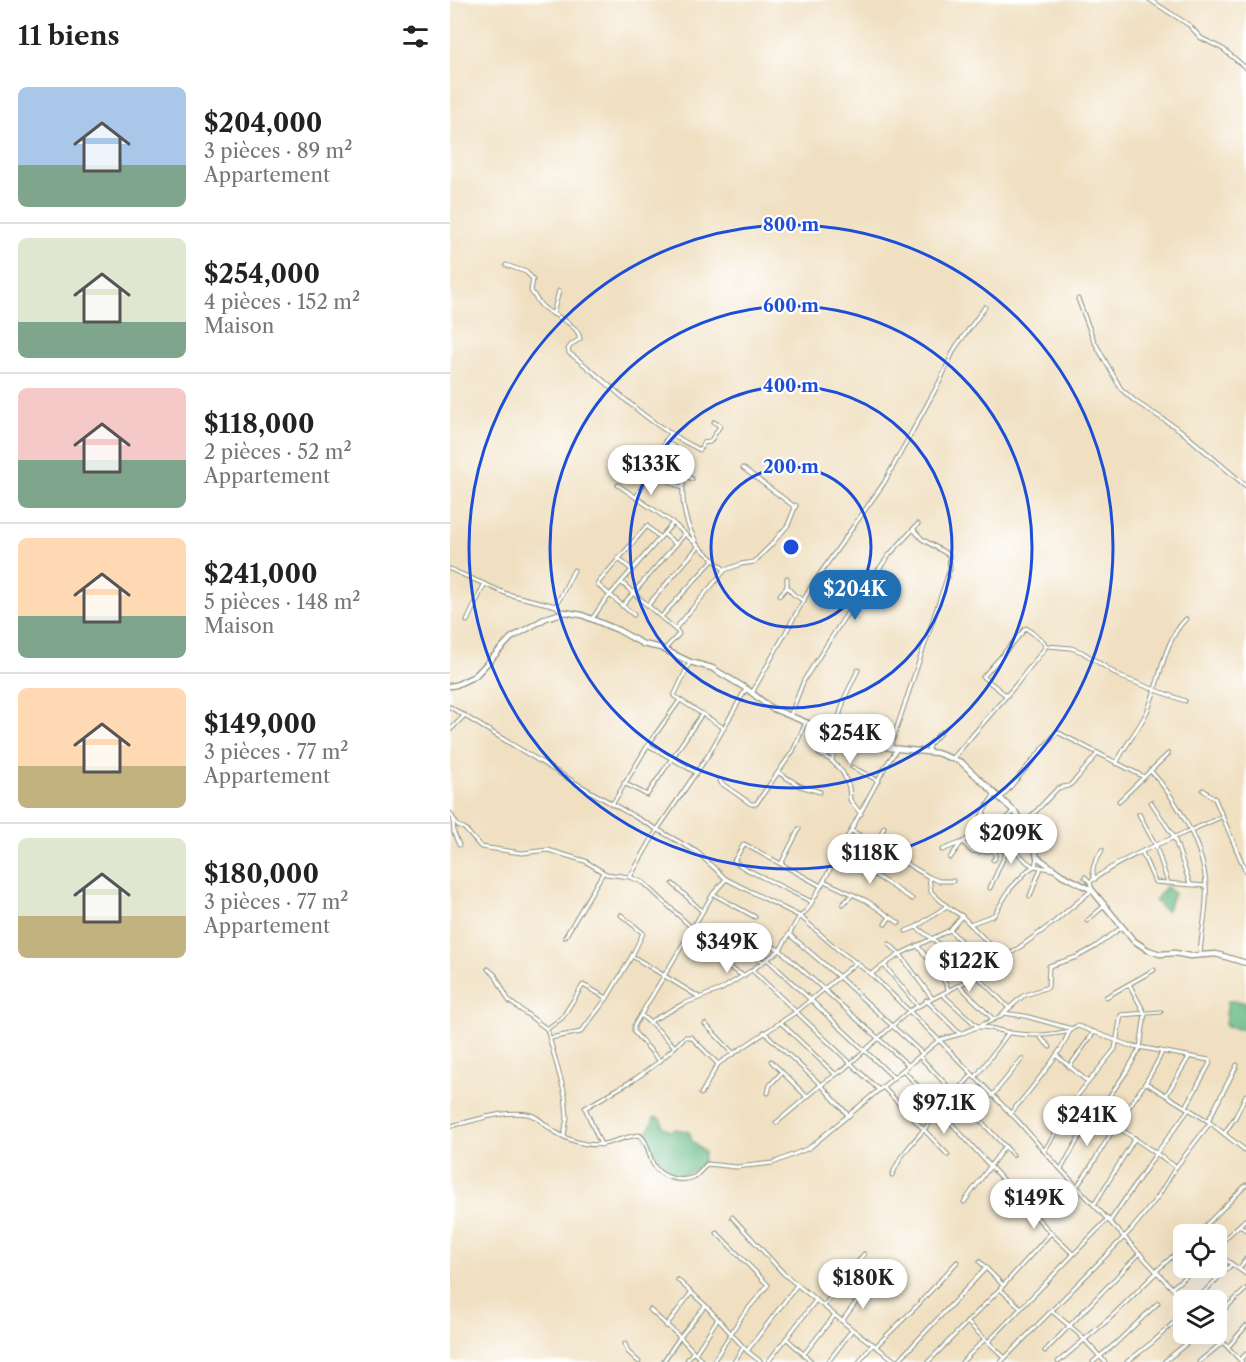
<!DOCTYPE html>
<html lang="fr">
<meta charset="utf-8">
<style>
:root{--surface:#fff;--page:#f6f6f6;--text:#222;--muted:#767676;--line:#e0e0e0;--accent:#1f6fb2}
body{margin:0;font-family:"Libre Caslon Text",serif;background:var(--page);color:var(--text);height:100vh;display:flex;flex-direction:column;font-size:22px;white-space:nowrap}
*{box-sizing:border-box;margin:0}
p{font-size:20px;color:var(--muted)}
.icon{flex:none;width:33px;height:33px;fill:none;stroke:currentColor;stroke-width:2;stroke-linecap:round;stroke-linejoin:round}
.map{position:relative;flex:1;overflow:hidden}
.drawer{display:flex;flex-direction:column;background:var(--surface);width:450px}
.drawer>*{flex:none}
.tools{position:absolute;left:723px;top:1224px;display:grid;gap:12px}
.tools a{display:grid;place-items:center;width:54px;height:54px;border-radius:9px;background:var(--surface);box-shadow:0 6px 24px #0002;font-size:30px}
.price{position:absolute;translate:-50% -51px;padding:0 14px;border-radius:21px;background:#fff;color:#222;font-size:20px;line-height:39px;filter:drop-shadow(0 2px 3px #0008)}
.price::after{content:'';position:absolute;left:50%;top:36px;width:18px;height:14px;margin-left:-9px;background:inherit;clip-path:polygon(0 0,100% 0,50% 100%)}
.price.active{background:var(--accent);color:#fff}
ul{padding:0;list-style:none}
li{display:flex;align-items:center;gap:18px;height:150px;padding:0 18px}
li+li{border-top:2px solid var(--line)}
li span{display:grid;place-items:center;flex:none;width:168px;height:120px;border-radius:9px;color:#555}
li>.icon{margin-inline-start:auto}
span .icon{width:72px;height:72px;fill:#fffc;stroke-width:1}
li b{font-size:26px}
h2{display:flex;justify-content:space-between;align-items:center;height:72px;padding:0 18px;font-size:26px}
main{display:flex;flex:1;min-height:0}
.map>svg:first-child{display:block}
.forest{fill:#6bbc88;stroke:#457c5e;stroke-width:1.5}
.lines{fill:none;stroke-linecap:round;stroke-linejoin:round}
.street-casing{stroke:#888e7a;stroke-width:5}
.secondary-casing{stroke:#888e7a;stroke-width:7}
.street{stroke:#fff;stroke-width:3}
.secondary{stroke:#fff;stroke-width:4.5}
.ring{fill:none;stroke:#1d4ed8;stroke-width:3}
.centre{fill:#1d4ed8;stroke:#fff;stroke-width:3}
.ring-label{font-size:18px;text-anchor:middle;font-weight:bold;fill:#1d4ed8;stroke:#fff;stroke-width:4.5;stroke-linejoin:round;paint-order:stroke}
</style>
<main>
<section class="drawer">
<h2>11 biens<svg class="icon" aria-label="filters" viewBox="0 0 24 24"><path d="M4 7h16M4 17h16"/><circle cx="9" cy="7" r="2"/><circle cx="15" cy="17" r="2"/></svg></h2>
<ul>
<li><span style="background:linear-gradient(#a9c7e8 65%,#7fa58c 0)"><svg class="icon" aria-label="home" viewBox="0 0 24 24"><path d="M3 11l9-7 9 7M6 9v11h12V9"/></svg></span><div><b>$204,000</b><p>3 pièces · 89 m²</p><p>Appartement</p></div></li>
<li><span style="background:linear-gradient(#dfe7d0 70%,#7fa58c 0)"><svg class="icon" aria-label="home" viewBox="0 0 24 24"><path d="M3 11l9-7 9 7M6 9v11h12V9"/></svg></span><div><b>$254,000</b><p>4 pièces · 152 m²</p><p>Maison</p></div></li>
<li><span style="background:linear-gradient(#f6c9c9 60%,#7fa58c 0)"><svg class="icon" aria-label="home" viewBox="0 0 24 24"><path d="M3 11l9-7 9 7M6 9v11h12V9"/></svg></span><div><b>$118,000</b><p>2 pièces · 52 m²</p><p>Appartement</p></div></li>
<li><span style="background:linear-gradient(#ffd9b3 65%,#7fa58c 0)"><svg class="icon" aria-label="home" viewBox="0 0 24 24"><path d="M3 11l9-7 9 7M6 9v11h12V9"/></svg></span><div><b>$241,000</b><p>5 pièces · 148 m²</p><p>Maison</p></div></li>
<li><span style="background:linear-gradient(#ffd9b3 65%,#c2b280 0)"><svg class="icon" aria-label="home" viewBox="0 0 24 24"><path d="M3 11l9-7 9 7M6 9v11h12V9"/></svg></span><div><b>$149,000</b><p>3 pièces · 77 m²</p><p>Appartement</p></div></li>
<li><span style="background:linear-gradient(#dfe7d0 65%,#c2b280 0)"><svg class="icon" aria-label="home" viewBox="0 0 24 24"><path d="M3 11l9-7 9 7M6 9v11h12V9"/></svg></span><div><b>$180,000</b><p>3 pièces · 77 m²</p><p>Appartement</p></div></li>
</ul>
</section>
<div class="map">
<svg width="796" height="1362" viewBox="0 0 796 1362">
<rect width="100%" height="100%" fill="#fff"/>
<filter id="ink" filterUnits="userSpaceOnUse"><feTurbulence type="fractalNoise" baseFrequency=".0167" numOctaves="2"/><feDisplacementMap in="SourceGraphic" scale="12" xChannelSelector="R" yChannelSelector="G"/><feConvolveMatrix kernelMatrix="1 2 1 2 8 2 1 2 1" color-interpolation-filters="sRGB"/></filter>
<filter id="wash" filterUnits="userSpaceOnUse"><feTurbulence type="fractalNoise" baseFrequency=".008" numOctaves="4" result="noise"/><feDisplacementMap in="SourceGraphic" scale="24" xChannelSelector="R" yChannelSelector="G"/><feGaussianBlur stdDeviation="1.35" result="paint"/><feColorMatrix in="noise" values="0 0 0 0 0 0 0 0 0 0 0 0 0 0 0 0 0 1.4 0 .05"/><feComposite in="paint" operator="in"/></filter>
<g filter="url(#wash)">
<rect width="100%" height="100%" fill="#f0e0c1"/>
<g class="forest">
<polygon points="716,886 724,894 716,911 705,901"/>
<polygon points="778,1001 796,1002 796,1030 777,1027 775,1024"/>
<path d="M206 1117 212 1120 213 1126 220 1131 226 1129 239 1132 242 1141 254 1152 253 1163C217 1195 216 1160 195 1139V1132L198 1131 204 1118Z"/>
</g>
</g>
<g filter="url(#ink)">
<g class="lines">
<g class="street-casing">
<g id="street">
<polyline points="700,0 739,25 751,38 773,49 796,68"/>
<path d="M56 265 76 272 83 279 81 291C85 296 88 303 93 307 104 317 128 323 130 339L122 344 118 349 119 353C146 372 168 395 194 415 212 429 230 440 250 450L253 443 260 442 270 426 264 422"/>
<polyline points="628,299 644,341 671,389 686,402 730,430 796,486"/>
<polyline points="103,314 109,291"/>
<polyline points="215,441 224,447 236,464"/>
<polyline points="206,458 242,479"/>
<polyline points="293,468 345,507"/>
<polyline points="200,472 232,488"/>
<path d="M234 473C231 498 233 520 246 541"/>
<polyline points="168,485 223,523 275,570 225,629"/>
<polyline points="186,498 220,433"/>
<polyline points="214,534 226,544"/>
<polyline points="168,558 182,570"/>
<polyline points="0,569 57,594 106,606 112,612"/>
<polyline points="275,570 291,564 304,562 321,545 338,525 346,505"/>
<polyline points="337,578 337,587 343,594 354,601"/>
<polyline points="171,582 228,632 229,634 214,650"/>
<polyline points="330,595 337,587"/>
<polyline points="198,605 249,546"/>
<polyline points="106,606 124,570"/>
<polyline points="172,606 235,534"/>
<polyline points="184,615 148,585 148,583 197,526 210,538"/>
<polyline points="211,617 264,559"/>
<polyline points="142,619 153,603 223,523"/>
<polyline points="17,621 34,585"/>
<polyline points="597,646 621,648 632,652 671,677 735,701"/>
<polyline points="240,662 224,696 274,728"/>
<polyline points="302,693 362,585 434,483 490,381 505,348 535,307"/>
<polyline points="0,707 129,785 247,852 276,879 351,917 386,948 421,974 489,1040 569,1122 602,1160 734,1301"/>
<polyline points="340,716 354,680 403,604 440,554 468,524"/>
<polyline points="365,727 379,752 383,756 382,761 393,773 399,787 400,800 411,814"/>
<polyline points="0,730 15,715"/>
<polyline points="385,730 395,697 408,670"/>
<polyline points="607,732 694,777"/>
<polyline points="198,745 247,773"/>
<polyline points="440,748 500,569 499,555 472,539 463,529"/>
<polyline points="478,751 479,745 491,732"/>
<polyline points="369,754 382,761"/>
<polyline points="503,758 565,686 595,648 594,642 576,628 533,677 557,696"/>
<path d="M666 764C675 745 688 730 697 712 710 683 713 641 736 619"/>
<polyline points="402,767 429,781"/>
<path d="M700 770C727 800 753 844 756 885 758 909 751 932 750 955"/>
<polyline points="329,773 350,786 370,792"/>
<polyline points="270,780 271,783 301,804 306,804 343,751 356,722"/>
<polyline points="174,783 197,795 252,714"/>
<polyline points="753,790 765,799 796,872"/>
<polyline points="550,799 607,732"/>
<polyline points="669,801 718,754"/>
<polyline points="701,802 724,837 740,884"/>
<polyline points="162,805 198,745 230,700"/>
<polyline points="0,813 8,826 14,828 31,847 72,853 98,850 135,861 156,874 180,877 207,830 259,754 296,689"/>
<polyline points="533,813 539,821"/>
<polyline points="689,814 706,846 718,883"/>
<polyline points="3,821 4,833 9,845"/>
<polyline points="573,825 608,788 619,786 628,777 648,753"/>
<polyline points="564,828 571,824"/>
<polyline points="349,829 331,864 371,886"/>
<polyline points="402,831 479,877 489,881 503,881"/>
<polyline points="545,832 560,848"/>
<polyline points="529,841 545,832 563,811"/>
<polyline points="514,843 521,851 528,852 559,849"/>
<polyline points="426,845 434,827"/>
<polyline points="561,846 577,862 583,866"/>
<polyline points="492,850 510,843"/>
<path d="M533 851C521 827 531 814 545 794"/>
<polyline points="692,852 705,882 756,886"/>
<polyline points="387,856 423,874 462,899"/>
<polyline points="500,858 511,843 527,833"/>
<polyline points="543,860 545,859 545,850"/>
<polyline points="331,864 294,844 284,861 294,868 362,902"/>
<polyline points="585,866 604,870"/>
<polyline points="180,877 194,883 242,928 312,961"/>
<polyline points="479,877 481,892 499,908 512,916 554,959"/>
<path d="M645 879C639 868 647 860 652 850"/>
<polyline points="374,881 417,901 449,923"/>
<path d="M640 882C679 852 729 837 773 816"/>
<polyline points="223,884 252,911"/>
<polyline points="540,888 557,850 576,834"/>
<polyline points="263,894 305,917"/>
<polyline points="580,896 591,868"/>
<polyline points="393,904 402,895"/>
<polyline points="171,915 193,933 182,956 249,997"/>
<polyline points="637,921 654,906"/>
<polyline points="435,924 440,917"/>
<polyline points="520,924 544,915 560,889 578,870 585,866 587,857"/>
<polyline points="466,927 489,944 518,982"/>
<polyline points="500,930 538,970"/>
<polyline points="456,931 466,927 497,906"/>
<polyline points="296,933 330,950 458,1065"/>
<polyline points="340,935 389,977 473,1054"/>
<polyline points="115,937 153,873"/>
<polyline points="439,944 450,954 482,998"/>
<path d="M467 945C479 961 491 972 499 991"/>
<polyline points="251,952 294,976"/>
<polyline points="317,959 443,1077"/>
<polyline points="434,965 467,1005"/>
<polyline points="38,969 45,975 59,1001 97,1029 115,1095 117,1117 114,1136"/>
<polyline points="302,970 429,1090"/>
<polyline points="421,974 450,954 500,930 512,916"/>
<polyline points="527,976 559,1008"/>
<polyline points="510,986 543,1019"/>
<path d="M492 994 528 1027C540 1026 549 1031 561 1033 584 1036 597 1036 620 1031"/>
<polyline points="656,997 704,970"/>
<polyline points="476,1000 510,1034"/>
<polyline points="553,1013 575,1016 622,1029"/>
<polyline points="191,1015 199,1022 233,1004 272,989 302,970 330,950 348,919 358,909 371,886 435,767 447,749"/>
<polyline points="200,1022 224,1046"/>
<polyline points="330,1022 385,1074"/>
<polyline points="255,1024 283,1053"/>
<polyline points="97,1029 112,1018 133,985 157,998"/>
<polyline points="314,1032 371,1085 399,1116"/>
<polyline points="100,1038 131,1032 157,998 182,956"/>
<polyline points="591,1038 600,1047"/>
<polyline points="606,1055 638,1082"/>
<polyline points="470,1057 563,1155"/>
<polyline points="210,1061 184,1032 184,1026 263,894 276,879"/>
<polyline points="321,1061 357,1097"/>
<polyline points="619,1067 644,1032"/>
<polyline points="453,1070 601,1233 623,1254"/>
<polyline points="525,1078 559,1032"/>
<polyline points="696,1083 758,1121 796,1151"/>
<polyline points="433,1087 498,1155"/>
<polyline points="318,1093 320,1085 332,1072"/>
<polyline points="251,1094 268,1064 346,1012 407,962"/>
<polyline points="717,1094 739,1057"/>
<polyline points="542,1096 572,1059"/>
<polyline points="623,1101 656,1119 726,1167"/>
<path d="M560 1114C578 1093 597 1070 612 1047 617 1039 618 1028 628 1026L678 1045 759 1060 760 1063 736 1107"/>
<polyline points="647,1114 677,1071 690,1048 695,1014 679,984"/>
<polyline points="758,1121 787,1065"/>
<polyline points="326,1123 371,1085 394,1069 459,1011 538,970 603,923 642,890 640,882 635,877"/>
<path d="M0 1126C25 1121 52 1110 77 1114 89 1116 95 1126 105 1132 118 1140 137 1147 153 1144 165 1142 177 1136 189 1135 198 1140 198 1154 203 1164 209 1177 230 1183 244 1177 249 1174 253 1168 257 1164L286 1167 323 1163 359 1148 489 1040 510 1034 534 1024 549 1017 573 996 598 987 599 966 627 957 645 947 672 927"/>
<polyline points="774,1134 786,1116 796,1095"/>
<polyline points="151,1145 135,1108 185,1079 210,1061 235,1037 241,1037 268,1064"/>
<polyline points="594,1151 610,1126 623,1101 665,1049 671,1015 711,1012"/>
<polyline points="611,1169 644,1112"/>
<polyline points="442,1175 451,1157 463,1142 521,1076"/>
<path d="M626 1187C639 1172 647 1156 657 1140 675 1110 698 1084 712 1052"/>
<polyline points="514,1202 555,1146"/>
<polyline points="644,1205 685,1138"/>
<polyline points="282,1217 334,1274 403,1330 447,1362"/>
<polyline points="660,1221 706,1154 739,1109"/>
<polyline points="790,1226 796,1230"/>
<polyline points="747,1234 796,1185"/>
<polyline points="766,1247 796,1219"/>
<polyline points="766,1253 796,1274"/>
<polyline points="530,1262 553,1285"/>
<polyline points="789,1269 796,1259"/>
<polyline points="706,1271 734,1246"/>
<polyline points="228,1280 256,1306 297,1351 347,1285"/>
<polyline points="722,1288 745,1268"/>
<polyline points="550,1289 571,1308"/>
<polyline points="746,1300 782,1264"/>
<polyline points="374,1306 414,1254"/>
<polyline points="200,1310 230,1337 253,1362"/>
<polyline points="602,1311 629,1334 655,1362"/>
<polyline points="766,1317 796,1289"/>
<polyline points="392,1321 418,1286"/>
<polyline points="517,1322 555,1358"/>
<polyline points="216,1326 241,1293"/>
<polyline points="765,1334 792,1362"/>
<polyline points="336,1338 362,1362"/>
<polyline points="538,1342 658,1219"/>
<polyline points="175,1344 178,1352 189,1362"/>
<polyline points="426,1346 464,1309 507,1262"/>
<polyline points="778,1347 796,1326"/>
<polyline points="297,1351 311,1362"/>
<polyline points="595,1351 690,1253"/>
<polyline points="245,1354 267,1320"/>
<polyline points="354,1354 384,1316"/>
<polyline points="790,1360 796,1354"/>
<polyline points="213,1362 230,1337 255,1306"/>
<polyline points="236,1362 243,1352"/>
<polyline points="263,1362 292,1316 318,1285 267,1233"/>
<polyline points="284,1362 293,1348"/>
<polyline points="318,1362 366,1300"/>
<polyline points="378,1362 402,1330"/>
<polyline points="409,1362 423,1344"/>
<polyline points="447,1362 535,1269"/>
<polyline points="478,1362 550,1289 601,1233"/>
<polyline points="512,1362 535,1339"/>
<polyline points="551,1362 682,1229 707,1198 726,1167 760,1123"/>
<polyline points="608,1362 659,1319 707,1272"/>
<polyline points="643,1362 665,1344 708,1303"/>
<polyline points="677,1362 704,1341 734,1313"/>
<polyline points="714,1362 748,1334"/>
<polyline points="749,1362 773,1342"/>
</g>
</g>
<g class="secondary-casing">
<polyline id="secondary" points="0,686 6,685 25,676 61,638 96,618 115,612 132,615 168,630 193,644 211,648 240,662 262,668 297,689 321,708 365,726 399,734 440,748 487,753 511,762 566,813 584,845 587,857 612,875 642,890 683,940 698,950 710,954 725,953 740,956 766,954 796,963"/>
</g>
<use href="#street" class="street"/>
<use href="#secondary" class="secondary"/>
</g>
</g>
<g class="ring">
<circle cx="341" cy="547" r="80"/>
<circle cx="341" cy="547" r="161"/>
<circle cx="341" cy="547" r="241"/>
<circle cx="341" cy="547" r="322"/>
</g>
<circle cx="341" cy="547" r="9" class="centre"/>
<g class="ring-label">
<text x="341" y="231">800 m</text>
<text x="341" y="312">600 m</text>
<text x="341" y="392">400 m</text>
<text x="341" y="473">200 m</text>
</g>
</svg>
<div class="tools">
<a><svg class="icon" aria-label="locate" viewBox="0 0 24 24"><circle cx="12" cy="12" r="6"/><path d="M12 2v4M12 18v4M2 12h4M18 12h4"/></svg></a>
<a><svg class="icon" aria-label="layers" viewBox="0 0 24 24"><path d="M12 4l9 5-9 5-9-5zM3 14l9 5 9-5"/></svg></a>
</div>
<b class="price" style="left:201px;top:496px">$133K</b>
<b class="price active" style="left:405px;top:621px">$204K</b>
<b class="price" style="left:400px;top:765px">$254K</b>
<b class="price" style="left:561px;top:865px">$209K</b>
<b class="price" style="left:420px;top:885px">$118K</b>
<b class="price" style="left:277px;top:974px">$349K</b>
<b class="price" style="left:519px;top:993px">$122K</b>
<b class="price" style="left:494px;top:1135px">$97.1K</b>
<b class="price" style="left:637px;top:1147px">$241K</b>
<b class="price" style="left:584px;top:1230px">$149K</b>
<b class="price" style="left:413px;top:1310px">$180K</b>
</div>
</main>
